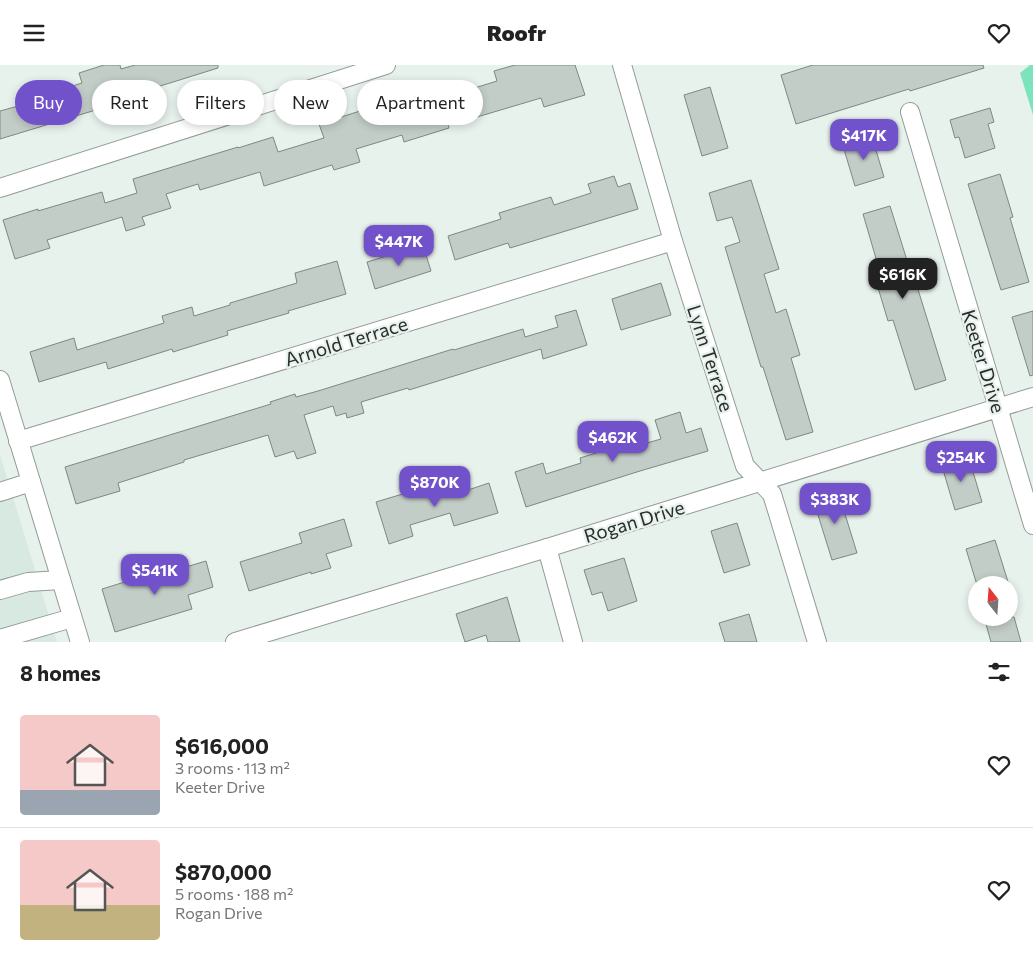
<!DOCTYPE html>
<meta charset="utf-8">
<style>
:root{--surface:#fff;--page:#f2f2f2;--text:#222;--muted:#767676;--line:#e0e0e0;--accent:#7152cb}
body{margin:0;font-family:Commissioner,sans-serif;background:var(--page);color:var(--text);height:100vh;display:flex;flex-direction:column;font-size:19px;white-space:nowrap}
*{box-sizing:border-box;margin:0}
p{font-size:16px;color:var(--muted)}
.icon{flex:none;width:28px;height:28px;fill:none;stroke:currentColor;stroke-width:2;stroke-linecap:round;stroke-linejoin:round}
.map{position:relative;height:577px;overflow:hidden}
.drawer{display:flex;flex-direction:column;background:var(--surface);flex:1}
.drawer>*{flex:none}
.hud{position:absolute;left:15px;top:15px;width:500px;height:45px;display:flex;gap:10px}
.needle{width:32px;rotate:343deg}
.buttons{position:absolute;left:968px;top:511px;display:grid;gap:10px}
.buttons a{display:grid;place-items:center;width:50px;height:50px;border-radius:50%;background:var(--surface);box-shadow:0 2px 8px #0003;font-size:25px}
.price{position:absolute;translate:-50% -42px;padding:0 11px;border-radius:10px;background:var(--accent);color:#fff;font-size:16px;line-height:32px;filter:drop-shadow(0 1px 2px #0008)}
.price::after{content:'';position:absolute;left:50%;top:30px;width:15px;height:11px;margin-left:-8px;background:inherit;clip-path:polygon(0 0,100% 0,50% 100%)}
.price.current{background:#222;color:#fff}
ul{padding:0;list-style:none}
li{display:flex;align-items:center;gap:15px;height:125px;padding:0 20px}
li+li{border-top:1px solid var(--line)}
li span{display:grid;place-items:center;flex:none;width:140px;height:100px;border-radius:5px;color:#555}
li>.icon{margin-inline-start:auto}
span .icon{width:60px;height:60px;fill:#fffc;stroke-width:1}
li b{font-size:21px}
h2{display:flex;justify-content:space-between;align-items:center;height:60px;padding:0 20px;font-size:21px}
.tag{padding:0 18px;border-radius:22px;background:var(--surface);box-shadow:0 2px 8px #0003;font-size:18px;line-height:45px}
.tag.current{background:var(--accent);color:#fff}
header{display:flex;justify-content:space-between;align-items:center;height:65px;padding:0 20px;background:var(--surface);font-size:22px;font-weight:800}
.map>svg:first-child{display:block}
.built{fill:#d7e9e1}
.green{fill:#7be4bd}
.building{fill:#c3cdc8;stroke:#7e8883}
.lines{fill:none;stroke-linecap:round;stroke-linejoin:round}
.minor-casing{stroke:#939c98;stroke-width:20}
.minor{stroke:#fff;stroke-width:18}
.labels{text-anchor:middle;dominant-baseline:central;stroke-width:4.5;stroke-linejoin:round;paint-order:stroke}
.street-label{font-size:19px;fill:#2a2d2c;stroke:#e8f2ed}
</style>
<header><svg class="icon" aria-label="menu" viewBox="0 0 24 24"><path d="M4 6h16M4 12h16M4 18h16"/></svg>Roofr<svg class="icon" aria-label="heart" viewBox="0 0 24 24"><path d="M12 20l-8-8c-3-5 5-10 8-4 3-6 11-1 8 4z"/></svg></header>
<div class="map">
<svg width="1033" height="577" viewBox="0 0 1033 577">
<rect width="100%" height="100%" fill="#e8f2ed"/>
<polygon class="built" points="0,390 57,577 0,577"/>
<polygon class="green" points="1030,0 1033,0 1033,50 1020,8"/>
<g class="building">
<polygon points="104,0 120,0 121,4 135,0 218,0 218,3 141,27 142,31 0,74 0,46 22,40 21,37 82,18 79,8"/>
<polygon points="515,0 575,0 585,30 544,42 541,33 477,52 468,25 497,16 494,6"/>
<polygon points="813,0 983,0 984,3 910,26 909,24 796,59 781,10"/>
<polygon points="710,22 728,83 702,91 684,30"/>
<polygon points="417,28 420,41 441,34 449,63 404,77 402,70 356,84 360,97 334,105 332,100 264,121 260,107 200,125 198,119 166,129 171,143 142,152 145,160 126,166 122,152 47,175 50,183 15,194 3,155 38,144 38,146 102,127 105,138 137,128 133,114 238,82 238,83 273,72 278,87 324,73 319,59"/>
<polygon points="990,43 994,57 988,59 995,83 965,93 959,72 955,73 950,55"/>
<polygon points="872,72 884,112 855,121 843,81"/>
<polygon points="1000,109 1013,152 1010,153 1029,217 1001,225 968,119"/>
<polygon points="614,111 618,122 630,118 638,144 510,183 508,178 455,195 448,171 501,154 499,148 551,132 554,140 591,128 588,119"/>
<polygon points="751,115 779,204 764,209 776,248 786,244 800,290 791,293 813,367 786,375 763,302 761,302 725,182 740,177 732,152 717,156 709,128"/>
<polygon points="890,141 910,205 912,205 946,315 915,325 893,255 888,256 876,216 882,214 863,149"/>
<polygon points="423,180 431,206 375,224 367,197"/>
<polygon points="337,196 346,229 288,246 289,248 227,266 228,270 173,287 172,284 108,304 106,297 39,317 30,287 74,273 77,285 164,258 162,251 192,242 194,251 230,240 230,238 297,218 295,208"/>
<polygon points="661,218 671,250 621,265 612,234"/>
<polygon points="576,245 587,280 543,294 541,284 409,325 408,323 361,337 364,348 347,353 346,348 336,351 333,341 304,350 316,388 297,394 294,386 275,392 268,370 184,395 184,397 118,418 120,426 76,439 65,402 271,339 270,337 295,329 296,332 318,326 453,284 454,285 523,264 525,272 558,262 555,251"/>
<polygon points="1033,246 1033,310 1030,311 1012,252"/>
<polygon points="680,347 686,368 701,363 708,386 640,406 526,442 515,407 543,398 546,409 581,398 580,393 631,377 633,382 661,374 655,355"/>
<polygon points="968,390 982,437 955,445 941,398"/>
<polygon points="465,416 468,425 489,418 498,448 454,461 450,448 410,460 413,471 389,479 376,437 416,425 418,431"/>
<polygon points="837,423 857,488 832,495 814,437 824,434 822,428"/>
<polygon points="344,454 352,481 326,489 331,503 311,509 311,507 249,526 240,497 302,478 299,468"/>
<polygon points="737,458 750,500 724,508 711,466"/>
<polygon points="995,475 1009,520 977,520 966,484"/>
<polygon points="624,493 637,536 608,546 602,527 592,530 584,505"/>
<polygon points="206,496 213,522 188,530 192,544 115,567 102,524 141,512 142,515"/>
<polygon points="507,532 520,577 488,577 486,570 465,577 456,549"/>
<polygon points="749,549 757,577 725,577 719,558"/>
<polygon points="984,552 1014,552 1021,577 991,577"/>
</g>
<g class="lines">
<g class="minor-casing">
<g id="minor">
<polyline points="622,0 673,176 745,401 772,429 817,577"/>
<polyline points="910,47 1033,460"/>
<polyline points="0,123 386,0"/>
<polyline points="0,315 80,577"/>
<polyline points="18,376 673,176"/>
<polyline points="0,427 31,417"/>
<polyline points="547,483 573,577"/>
<polyline points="0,525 28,517 61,515"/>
<polyline points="0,574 72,553"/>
<polyline points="235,577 547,483 1033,332"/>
</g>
</g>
<use href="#minor" class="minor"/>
</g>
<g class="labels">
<g class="street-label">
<text transform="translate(346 276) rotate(-17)">Arnold Terrace</text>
<text transform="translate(711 293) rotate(72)">Lynn Terrace</text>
<text transform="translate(984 296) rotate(73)">Keeter Drive</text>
<text transform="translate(634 456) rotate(-17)">Rogan Drive</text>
</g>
</g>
</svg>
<div class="buttons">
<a><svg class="needle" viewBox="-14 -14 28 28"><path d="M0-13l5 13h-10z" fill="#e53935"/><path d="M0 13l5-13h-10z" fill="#767676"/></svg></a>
</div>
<b class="price" style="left:864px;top:96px">$417K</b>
<b class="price" style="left:399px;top:202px">$447K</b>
<b class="price current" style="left:903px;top:235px">$616K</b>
<b class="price" style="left:613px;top:398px">$462K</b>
<b class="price" style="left:961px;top:418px">$254K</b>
<b class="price" style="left:435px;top:443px">$870K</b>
<b class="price" style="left:835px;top:460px">$383K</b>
<b class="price" style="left:155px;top:531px">$541K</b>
<div class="hud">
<a class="tag current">Buy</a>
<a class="tag">Rent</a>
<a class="tag">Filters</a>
<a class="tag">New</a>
<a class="tag">Apartment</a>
</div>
</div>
<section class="drawer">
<h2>8 homes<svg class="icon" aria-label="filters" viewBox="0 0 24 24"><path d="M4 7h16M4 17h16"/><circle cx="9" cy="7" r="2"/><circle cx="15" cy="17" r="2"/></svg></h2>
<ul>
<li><span style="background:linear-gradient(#f6c9c9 75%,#9aa5b1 0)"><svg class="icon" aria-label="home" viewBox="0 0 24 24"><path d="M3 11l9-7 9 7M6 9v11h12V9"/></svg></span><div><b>$616,000</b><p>3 rooms · 113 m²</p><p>Keeter Drive</p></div><svg class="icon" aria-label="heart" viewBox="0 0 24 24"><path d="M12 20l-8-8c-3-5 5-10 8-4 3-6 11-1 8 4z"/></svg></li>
<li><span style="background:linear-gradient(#f6c9c9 65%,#c2b280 0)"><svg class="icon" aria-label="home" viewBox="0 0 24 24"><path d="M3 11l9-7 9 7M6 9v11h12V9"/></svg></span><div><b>$870,000</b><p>5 rooms · 188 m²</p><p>Rogan Drive</p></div><svg class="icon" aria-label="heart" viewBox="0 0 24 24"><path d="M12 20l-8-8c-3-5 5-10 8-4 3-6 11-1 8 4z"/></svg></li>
</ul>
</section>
